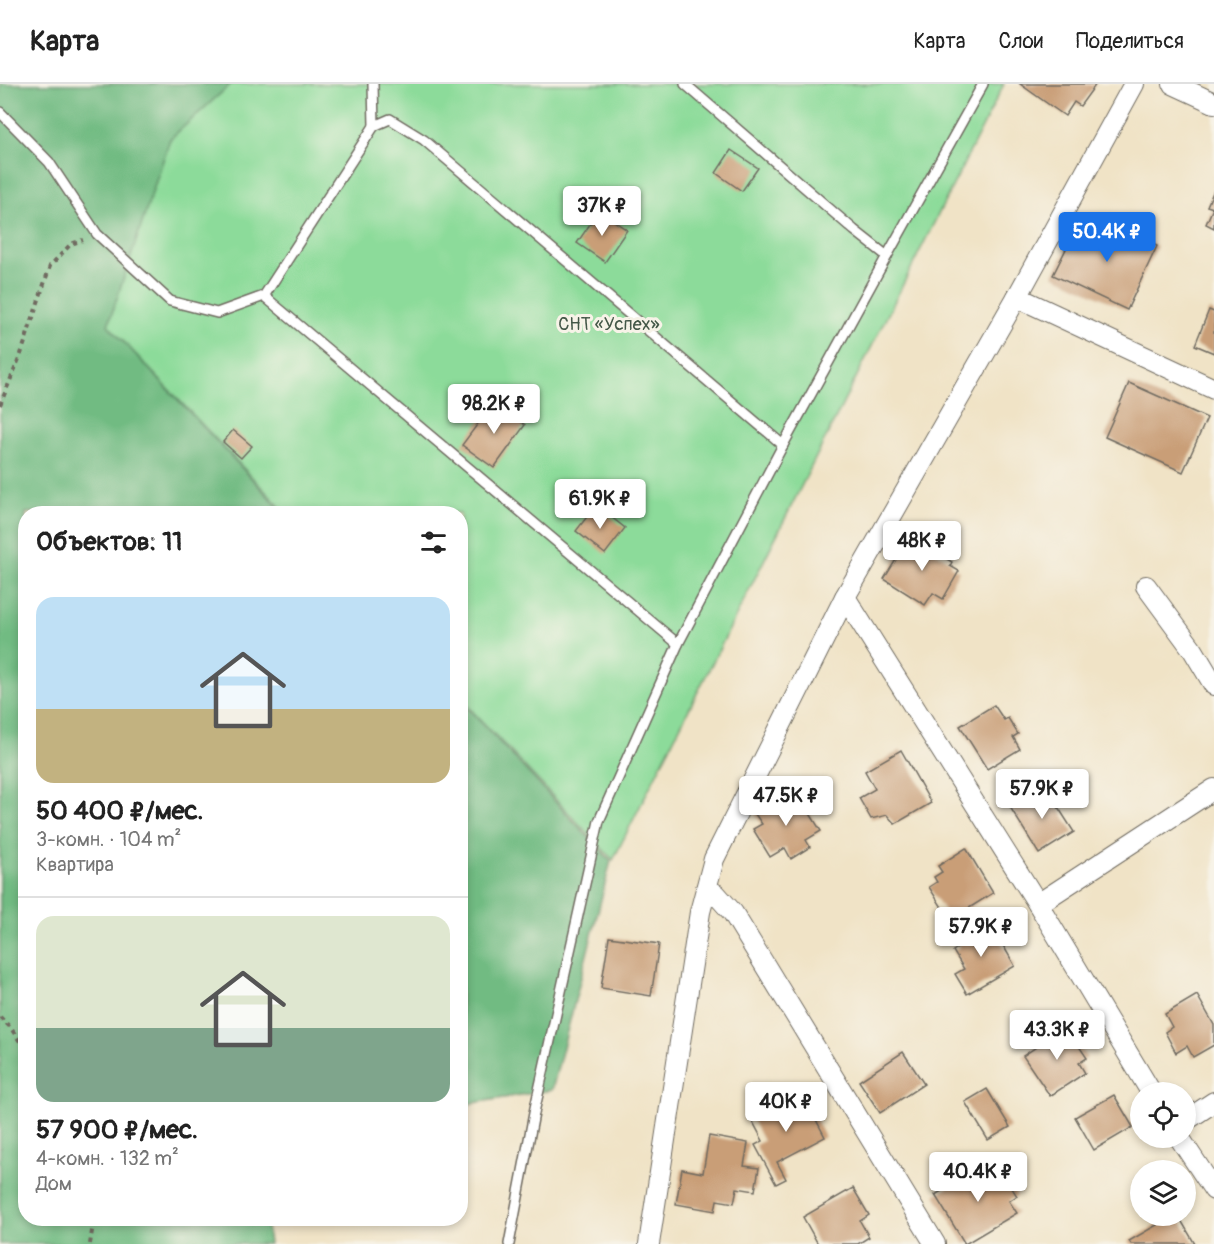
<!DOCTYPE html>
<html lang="ru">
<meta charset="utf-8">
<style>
:root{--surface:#fff;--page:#f2f2f2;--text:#222;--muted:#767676;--line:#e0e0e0;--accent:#1a73e8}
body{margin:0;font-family:Pangolin,sans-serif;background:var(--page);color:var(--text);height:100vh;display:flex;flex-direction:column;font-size:22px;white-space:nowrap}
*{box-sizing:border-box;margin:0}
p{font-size:20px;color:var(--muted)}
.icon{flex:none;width:33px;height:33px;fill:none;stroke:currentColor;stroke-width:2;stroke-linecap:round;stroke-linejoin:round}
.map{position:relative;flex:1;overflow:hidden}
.side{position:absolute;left:18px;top:422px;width:450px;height:720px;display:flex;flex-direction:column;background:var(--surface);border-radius:24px;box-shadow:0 3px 9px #0003}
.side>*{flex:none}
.controls{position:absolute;left:1130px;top:998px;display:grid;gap:12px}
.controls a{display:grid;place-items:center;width:66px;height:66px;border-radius:50%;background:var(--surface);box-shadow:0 3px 9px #0003;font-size:30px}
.price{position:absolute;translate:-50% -51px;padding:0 14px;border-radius:6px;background:#fff;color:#222;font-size:20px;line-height:39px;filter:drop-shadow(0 2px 3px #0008)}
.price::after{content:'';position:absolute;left:50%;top:36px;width:18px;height:14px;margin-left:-9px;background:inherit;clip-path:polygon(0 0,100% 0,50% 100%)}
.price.active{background:var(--accent);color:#fff}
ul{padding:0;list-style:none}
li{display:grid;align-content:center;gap:12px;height:318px;padding:0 18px}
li+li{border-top:2px solid var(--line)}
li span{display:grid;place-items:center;height:186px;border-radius:18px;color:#555}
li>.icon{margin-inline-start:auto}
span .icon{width:108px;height:108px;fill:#fffc;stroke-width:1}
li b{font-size:26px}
h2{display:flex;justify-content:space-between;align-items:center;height:72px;padding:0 18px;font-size:26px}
header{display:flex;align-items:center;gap:36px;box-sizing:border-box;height:84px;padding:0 30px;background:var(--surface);border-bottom:2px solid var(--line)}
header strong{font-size:28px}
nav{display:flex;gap:33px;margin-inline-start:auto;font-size:21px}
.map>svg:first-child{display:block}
.green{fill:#8cdb9a;stroke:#5c8362;stroke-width:1.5}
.forest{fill:#71bb82;stroke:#4e7356;stroke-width:1.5}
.building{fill:#c99e77}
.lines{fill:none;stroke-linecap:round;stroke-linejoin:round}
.lane-casing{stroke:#706b61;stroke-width:12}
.street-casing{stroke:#706b61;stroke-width:22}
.path{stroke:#706b61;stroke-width:4;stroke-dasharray:4.5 4.5;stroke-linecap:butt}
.lane{stroke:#fff;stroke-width:9}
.street{stroke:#fff;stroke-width:20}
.labels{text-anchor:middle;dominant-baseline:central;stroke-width:6;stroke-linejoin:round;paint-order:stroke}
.park-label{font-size:18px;fill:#435747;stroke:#f7f3e8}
</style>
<header>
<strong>Карта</strong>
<nav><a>Карта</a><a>Слои</a><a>Поделиться</a></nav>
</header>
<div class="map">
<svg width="1214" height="1160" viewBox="0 0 1214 1160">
<rect width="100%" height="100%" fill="#f7f3e8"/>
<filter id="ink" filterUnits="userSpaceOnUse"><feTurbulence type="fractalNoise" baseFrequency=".0167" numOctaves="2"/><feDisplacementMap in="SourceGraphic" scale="12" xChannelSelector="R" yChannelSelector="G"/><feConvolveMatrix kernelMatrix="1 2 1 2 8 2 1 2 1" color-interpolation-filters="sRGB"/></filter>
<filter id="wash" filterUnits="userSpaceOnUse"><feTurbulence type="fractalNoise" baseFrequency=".008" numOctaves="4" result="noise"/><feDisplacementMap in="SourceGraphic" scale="24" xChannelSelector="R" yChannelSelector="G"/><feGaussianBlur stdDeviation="1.35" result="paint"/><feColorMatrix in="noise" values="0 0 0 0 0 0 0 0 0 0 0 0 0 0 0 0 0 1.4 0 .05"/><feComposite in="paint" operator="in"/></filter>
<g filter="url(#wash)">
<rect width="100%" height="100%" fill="#f0e3c6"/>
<polygon class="green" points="231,0 1004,0 613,776 461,615 460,429 286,429 108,241 170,55"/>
<g class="forest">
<polygon points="0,0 231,0 170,55 108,241 284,429 26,429 26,1134 266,1134 269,1160 0,1160"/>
<polygon points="461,617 611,777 552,1006 461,1021"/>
</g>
<g id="blocks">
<g class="building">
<polygon points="1020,0 1096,0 1080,22 1074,18 1065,32"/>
<polygon points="731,66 758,84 742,107 716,89"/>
<polygon points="1214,106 1214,144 1206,140 1213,124 1207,122"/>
<polygon points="599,127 627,146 605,178 577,159"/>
<polygon points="1095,133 1157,162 1127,226 1053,191 1070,157 1081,162"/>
<polygon points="1209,226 1214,228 1214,269 1195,261"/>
<polygon points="1129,299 1207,334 1183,388 1105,353"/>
<polygon points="494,318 525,341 494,384 462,361"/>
<polygon points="233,346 252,362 241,374 223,358"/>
<polygon points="596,421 625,444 605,470 576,447"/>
<polygon points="910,453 952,478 950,482 959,487 943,515 933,509 925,521 884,495"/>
<polygon points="994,621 1004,636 1008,634 1018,650 1013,653 1020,665 987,685 960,642"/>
<polygon points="901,666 931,719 895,740 887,731 871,735 859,714 875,705 865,687"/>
<polygon points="1044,701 1074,748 1039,770 1010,723"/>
<polygon points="799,712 821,747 806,756 810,763 791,775 785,764 770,773 753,745 762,740 755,730 782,713 786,720"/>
<polygon points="966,764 993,809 950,836 929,803 937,798 934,793 942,788 938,782"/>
<polygon points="989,837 1015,882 967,910 955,890 964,885 953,867 959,863 956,857"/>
<polygon points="609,853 659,860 651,912 601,904"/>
<polygon points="1197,911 1214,941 1214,961 1193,973 1187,962 1176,969 1165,948 1172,943 1165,930"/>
<polygon points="1066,943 1087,974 1079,979 1085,989 1050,1012 1023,972"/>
<polygon points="903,968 924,1000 880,1029 859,997"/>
<polygon points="987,1005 1010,1043 988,1056 965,1018"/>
<polygon points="802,1009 825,1053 777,1078 786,1095 776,1100 755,1061 763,1057 752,1036"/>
<polygon points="1114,1011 1133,1043 1094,1066 1075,1033"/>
<polygon points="709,1052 748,1059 744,1082 759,1084 755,1107 737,1104 734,1119 717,1116 715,1127 676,1120 682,1085 703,1089"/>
<polygon points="984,1081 990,1091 1000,1085 1017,1112 1009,1117 1017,1129 965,1160 935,1111"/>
<polygon points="853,1104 869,1131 860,1137 869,1153 858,1160 818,1160 803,1133"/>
<polygon points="1174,1131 1178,1131 1195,1160 1131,1160 1129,1157"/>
</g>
</g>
</g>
<g filter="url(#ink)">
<use href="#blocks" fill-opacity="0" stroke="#706b61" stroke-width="1.5"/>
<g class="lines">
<g class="lane-casing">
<g id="lane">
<polyline points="373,0 374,42"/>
<polyline points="0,28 49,78 97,150 170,217 217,229 264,212"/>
<polyline points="887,172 983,0"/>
<polyline points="678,560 264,212 374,42 390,35 424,56 783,361"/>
<polyline points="509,1160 535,1024 599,737 678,560 783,361 887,172 854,146 685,0"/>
</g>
</g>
<g class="street-casing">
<g id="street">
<polyline points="1173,0 1214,19"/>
<polyline points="1017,213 1214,305"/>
<polyline points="1146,502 1193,566 1214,601"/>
<polyline points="845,513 1038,820 1151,1008"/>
<polyline points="706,805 716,810 733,829 935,1160"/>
<polyline points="1038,820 1214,705"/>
<polyline points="1185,1037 1214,1018"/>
<polyline points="1179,1053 1214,1106"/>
<polyline points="649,1160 700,828 714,775 845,513 1017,213 1134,0"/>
</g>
</g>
<g class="path">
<polyline points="0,321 21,270 50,182 71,160 83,156"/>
<polyline points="0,933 10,943 26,966"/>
<polyline points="90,1160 94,1134"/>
</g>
<use href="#lane" class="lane"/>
<use href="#street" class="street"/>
</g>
</g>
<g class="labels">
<g class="park-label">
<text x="609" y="240">СНТ «Успех»</text>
</g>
</g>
</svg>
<div class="controls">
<a><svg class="icon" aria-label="locate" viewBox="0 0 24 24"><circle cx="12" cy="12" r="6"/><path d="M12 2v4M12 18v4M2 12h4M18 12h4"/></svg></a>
<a><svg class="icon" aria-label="layers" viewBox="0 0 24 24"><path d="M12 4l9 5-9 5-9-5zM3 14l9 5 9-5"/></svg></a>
</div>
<b class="price" style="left:602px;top:153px">37K ₽</b>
<b class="price active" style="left:1107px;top:179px">50.4K ₽</b>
<b class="price" style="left:494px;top:351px">98.2K ₽</b>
<b class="price" style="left:600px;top:446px">61.9K ₽</b>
<b class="price" style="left:922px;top:488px">48K ₽</b>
<b class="price" style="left:1042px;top:736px">57.9K ₽</b>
<b class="price" style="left:786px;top:743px">47.5K ₽</b>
<b class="price" style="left:981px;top:874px">57.9K ₽</b>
<b class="price" style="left:1057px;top:977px">43.3K ₽</b>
<b class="price" style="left:786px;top:1049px">40K ₽</b>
<b class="price" style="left:978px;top:1119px">40.4K ₽</b>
<section class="side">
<h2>Объектов: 11<svg class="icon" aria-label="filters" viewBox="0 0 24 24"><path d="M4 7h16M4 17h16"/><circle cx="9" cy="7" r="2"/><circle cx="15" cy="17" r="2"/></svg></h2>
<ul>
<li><span style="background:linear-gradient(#bfe0f5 60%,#c2b280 0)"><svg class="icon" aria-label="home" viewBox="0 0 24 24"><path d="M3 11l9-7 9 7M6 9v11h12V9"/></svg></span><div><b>50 400 ₽/мес.</b><p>3-комн. · 104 m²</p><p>Квартира</p></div></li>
<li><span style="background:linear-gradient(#dfe7d0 60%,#7fa58c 0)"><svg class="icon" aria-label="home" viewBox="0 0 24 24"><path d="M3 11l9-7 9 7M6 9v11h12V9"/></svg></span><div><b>57 900 ₽/мес.</b><p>4-комн. · 132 m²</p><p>Дом</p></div></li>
</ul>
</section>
</div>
